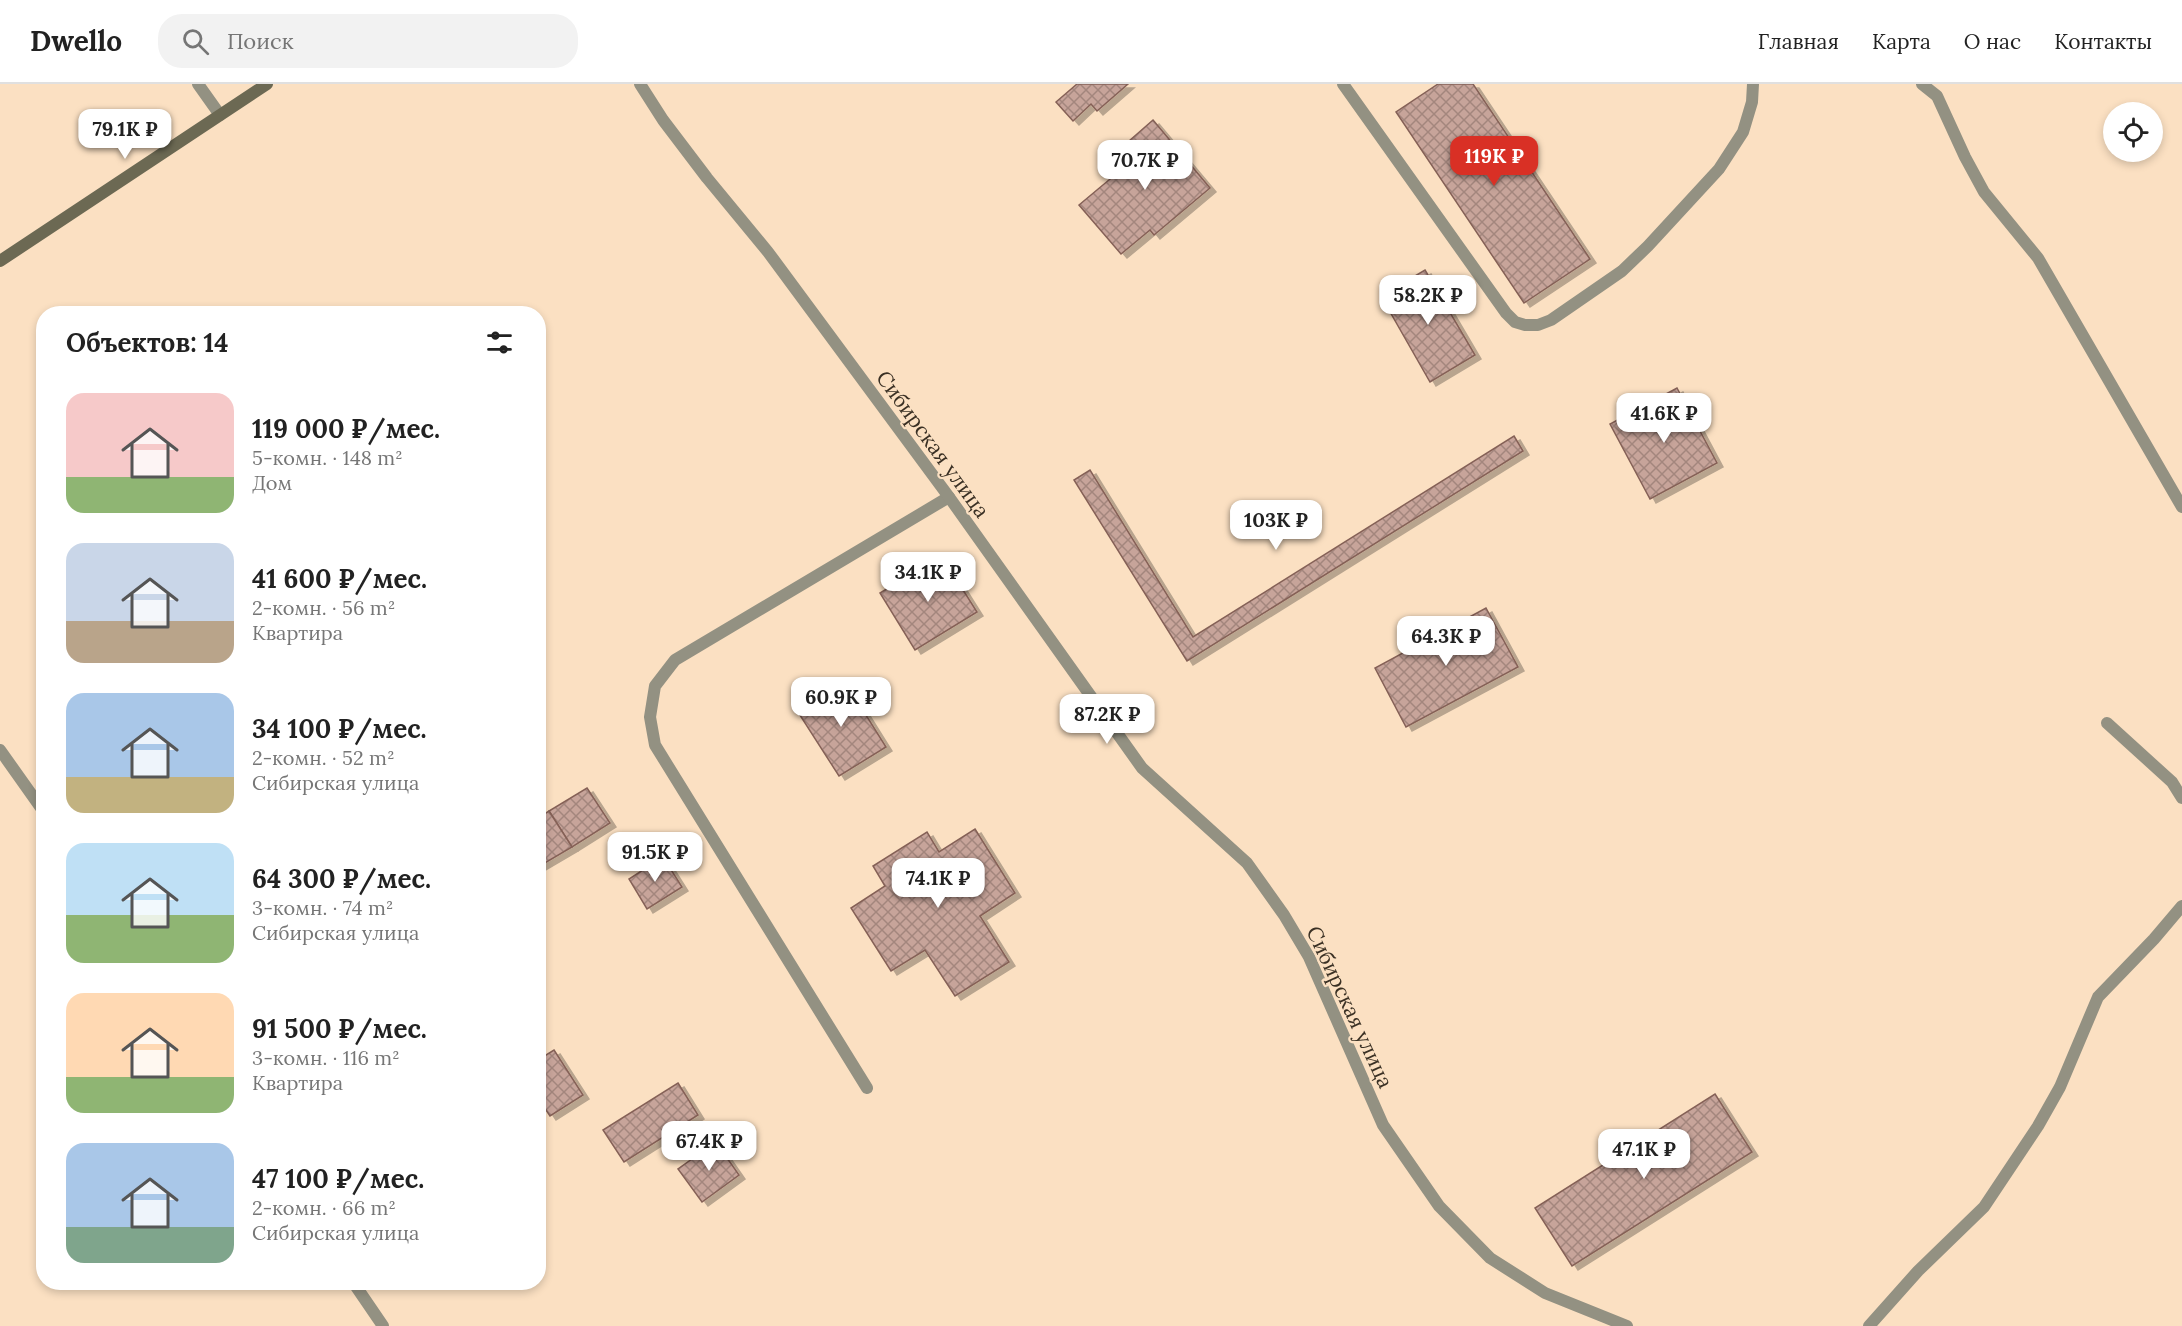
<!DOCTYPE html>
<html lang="ru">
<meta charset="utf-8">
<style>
:root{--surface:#fff;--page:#f2f2f2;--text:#222;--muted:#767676;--line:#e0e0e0;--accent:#d93025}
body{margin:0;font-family:Lora,serif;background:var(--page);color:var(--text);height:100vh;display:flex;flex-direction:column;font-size:22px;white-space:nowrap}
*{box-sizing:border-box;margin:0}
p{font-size:20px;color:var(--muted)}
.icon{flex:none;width:33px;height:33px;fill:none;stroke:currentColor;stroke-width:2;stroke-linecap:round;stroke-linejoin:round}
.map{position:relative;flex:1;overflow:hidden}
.details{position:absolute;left:36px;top:222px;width:510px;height:984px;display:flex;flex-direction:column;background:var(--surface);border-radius:24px;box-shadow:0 3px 9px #0003}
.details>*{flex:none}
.fabs{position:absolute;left:2103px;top:18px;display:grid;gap:12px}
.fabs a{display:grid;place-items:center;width:60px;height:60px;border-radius:50%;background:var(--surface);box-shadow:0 3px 9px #0003;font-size:30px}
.price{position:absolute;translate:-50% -51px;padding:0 14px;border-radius:12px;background:#fff;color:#222;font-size:20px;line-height:39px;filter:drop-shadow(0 2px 3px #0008)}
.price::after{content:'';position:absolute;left:50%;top:36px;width:18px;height:14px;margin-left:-9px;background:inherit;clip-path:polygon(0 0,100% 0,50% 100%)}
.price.on{background:var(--accent);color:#fff}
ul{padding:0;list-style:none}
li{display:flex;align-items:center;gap:18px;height:150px;padding:0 30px}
li span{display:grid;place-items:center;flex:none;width:168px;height:120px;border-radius:18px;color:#555}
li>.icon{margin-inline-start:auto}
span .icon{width:72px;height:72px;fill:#fffc;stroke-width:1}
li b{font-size:26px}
h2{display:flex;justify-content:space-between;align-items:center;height:72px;padding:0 30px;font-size:26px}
header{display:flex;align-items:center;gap:36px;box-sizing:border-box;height:84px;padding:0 30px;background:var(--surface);border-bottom:2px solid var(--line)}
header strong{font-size:28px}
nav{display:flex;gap:33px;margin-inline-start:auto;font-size:21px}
.search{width:420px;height:54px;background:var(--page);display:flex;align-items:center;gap:15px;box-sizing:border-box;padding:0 21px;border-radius:24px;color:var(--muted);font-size:22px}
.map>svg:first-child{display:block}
.building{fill:url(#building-cross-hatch);stroke:#856157;stroke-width:1.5;filter:url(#shadow)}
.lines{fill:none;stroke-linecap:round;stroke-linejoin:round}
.lane{stroke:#939182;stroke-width:12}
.street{stroke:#939182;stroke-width:12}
.secondary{stroke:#6c6953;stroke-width:12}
.labels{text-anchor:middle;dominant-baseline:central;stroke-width:4.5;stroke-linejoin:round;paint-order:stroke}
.street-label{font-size:21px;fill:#3a3024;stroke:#fbe0c2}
</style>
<header>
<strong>Dwello</strong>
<div class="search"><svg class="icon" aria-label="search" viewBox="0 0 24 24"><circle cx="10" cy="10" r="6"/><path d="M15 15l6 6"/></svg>Поиск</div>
<nav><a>Главная</a><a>Карта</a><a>О нас</a><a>Контакты</a></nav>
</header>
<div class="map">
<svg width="2182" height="1242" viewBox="0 0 2182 1242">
<defs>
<pattern id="building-cross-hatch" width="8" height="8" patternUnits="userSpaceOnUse" patternTransform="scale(1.5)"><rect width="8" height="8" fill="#c7a49a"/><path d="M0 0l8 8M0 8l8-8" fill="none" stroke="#a3867d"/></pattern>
<filter id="shadow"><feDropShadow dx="6" dy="4" stdDeviation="0" flood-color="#0004"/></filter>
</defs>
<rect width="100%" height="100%" fill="#fbe0c2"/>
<g class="building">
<polygon points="1077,0 1128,0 1097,27 1091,20 1073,37 1056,18"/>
<polygon points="1438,0 1473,0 1590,175 1524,219 1396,28"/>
<polygon points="1153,36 1210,104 1154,151 1150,146 1121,170 1079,121 1140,70 1129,57"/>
<polygon points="1425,186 1475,271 1430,298 1381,212"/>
<polygon points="1677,304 1717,379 1650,415 1610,340"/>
<polygon points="1514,352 1523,367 1187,577 1074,396 1090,386 1193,553"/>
<polygon points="941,471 977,528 915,566 880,509"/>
<polygon points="1486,524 1518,583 1406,643 1375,584"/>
<polygon points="844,596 886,663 839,692 796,625"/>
<polygon points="587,704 610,739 572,763 549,727"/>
<polygon points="549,727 572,763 538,783 538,734"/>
<polygon points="975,745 1015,809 980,832 1009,878 955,912 925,866 891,887 851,824 885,802 873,782 927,748 939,768"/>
<polygon points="663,773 682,803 647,825 629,795"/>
<polygon points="554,966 583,1011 550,1032 538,1014 538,976"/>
<polygon points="678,999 698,1031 624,1078 603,1046"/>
<polygon points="1715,1010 1752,1068 1572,1182 1535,1124"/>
<polygon points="716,1058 739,1091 702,1118 678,1085"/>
</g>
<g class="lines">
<g class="lane">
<polyline points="198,0 220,31"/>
<polyline points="1343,0 1506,229 1515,238 1525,241 1538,241 1551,236 1622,187 1648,162 1719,85 1743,48 1752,18 1753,0"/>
<polyline points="1922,0 1937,12 1965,73 1984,108 2038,174 2182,423"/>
<polyline points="2107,639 2172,698 2182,714"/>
<polyline points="867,1004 655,661 650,633 655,602 675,576 949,413"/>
<polyline points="1869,1242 1918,1187 1984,1123 2038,1042 2060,1003 2098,913 2154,855 2182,822"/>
</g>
<g class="street">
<polyline points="640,0 663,36 707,94 768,168 949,413 1142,684 1247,779 1284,831 1309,873 1383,1041 1439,1122 1490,1174 1545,1209 1627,1242"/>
<polyline points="0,666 44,728"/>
<polyline points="353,1198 383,1242"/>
</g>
<polyline class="secondary" points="0,177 267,0"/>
</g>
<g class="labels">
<g class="street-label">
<text transform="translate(933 360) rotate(54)">Сибирская улица</text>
<text transform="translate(1350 923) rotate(65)">Сибирская улица</text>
</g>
</g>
</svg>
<div class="fabs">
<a><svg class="icon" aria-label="locate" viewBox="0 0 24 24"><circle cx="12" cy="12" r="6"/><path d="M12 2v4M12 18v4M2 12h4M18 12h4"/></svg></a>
</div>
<b class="price" style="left:125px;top:76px">79.1K ₽</b>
<b class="price on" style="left:1494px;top:103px">119K ₽</b>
<b class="price" style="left:1145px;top:107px">70.7K ₽</b>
<b class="price" style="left:1428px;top:242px">58.2K ₽</b>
<b class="price" style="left:1664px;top:360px">41.6K ₽</b>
<b class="price" style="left:1276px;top:467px">103K ₽</b>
<b class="price" style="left:928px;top:519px">34.1K ₽</b>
<b class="price" style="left:1446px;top:583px">64.3K ₽</b>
<b class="price" style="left:841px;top:644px">60.9K ₽</b>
<b class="price" style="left:1107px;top:661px">87.2K ₽</b>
<b class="price" style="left:655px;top:799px">91.5K ₽</b>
<b class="price" style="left:938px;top:825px">74.1K ₽</b>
<b class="price" style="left:709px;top:1088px">67.4K ₽</b>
<b class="price" style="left:1644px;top:1096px">47.1K ₽</b>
<section class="details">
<h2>Объектов: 14<svg class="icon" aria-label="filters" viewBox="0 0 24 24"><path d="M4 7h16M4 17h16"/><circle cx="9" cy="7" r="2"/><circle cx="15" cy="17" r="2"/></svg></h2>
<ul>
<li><span style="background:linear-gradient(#f6c9c9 70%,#8fb573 0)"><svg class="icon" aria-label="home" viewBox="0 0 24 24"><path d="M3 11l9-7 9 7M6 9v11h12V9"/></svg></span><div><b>119 000 ₽/мес.</b><p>5-комн. · 148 m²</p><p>Дом</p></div></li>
<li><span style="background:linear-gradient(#c9d6e8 65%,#b9a48a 0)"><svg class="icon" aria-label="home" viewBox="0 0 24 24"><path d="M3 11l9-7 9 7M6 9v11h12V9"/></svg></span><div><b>41 600 ₽/мес.</b><p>2-комн. · 56 m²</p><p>Квартира</p></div></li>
<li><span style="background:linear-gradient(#a9c7e8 70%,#c2b280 0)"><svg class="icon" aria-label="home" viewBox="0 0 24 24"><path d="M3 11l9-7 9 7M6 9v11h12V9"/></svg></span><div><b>34 100 ₽/мес.</b><p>2-комн. · 52 m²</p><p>Сибирская улица</p></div></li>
<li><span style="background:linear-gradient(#bfe0f5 60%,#8fb573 0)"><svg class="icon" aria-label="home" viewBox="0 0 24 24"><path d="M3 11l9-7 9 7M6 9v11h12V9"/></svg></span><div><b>64 300 ₽/мес.</b><p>3-комн. · 74 m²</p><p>Сибирская улица</p></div></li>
<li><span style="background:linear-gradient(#ffd9b3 70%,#8fb573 0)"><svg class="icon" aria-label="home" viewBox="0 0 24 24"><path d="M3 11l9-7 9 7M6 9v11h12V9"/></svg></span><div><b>91 500 ₽/мес.</b><p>3-комн. · 116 m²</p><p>Квартира</p></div></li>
<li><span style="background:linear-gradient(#a9c7e8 70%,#7fa58c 0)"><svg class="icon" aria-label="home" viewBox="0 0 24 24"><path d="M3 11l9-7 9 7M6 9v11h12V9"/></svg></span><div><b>47 100 ₽/мес.</b><p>2-комн. · 66 m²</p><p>Сибирская улица</p></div></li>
</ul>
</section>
</div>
